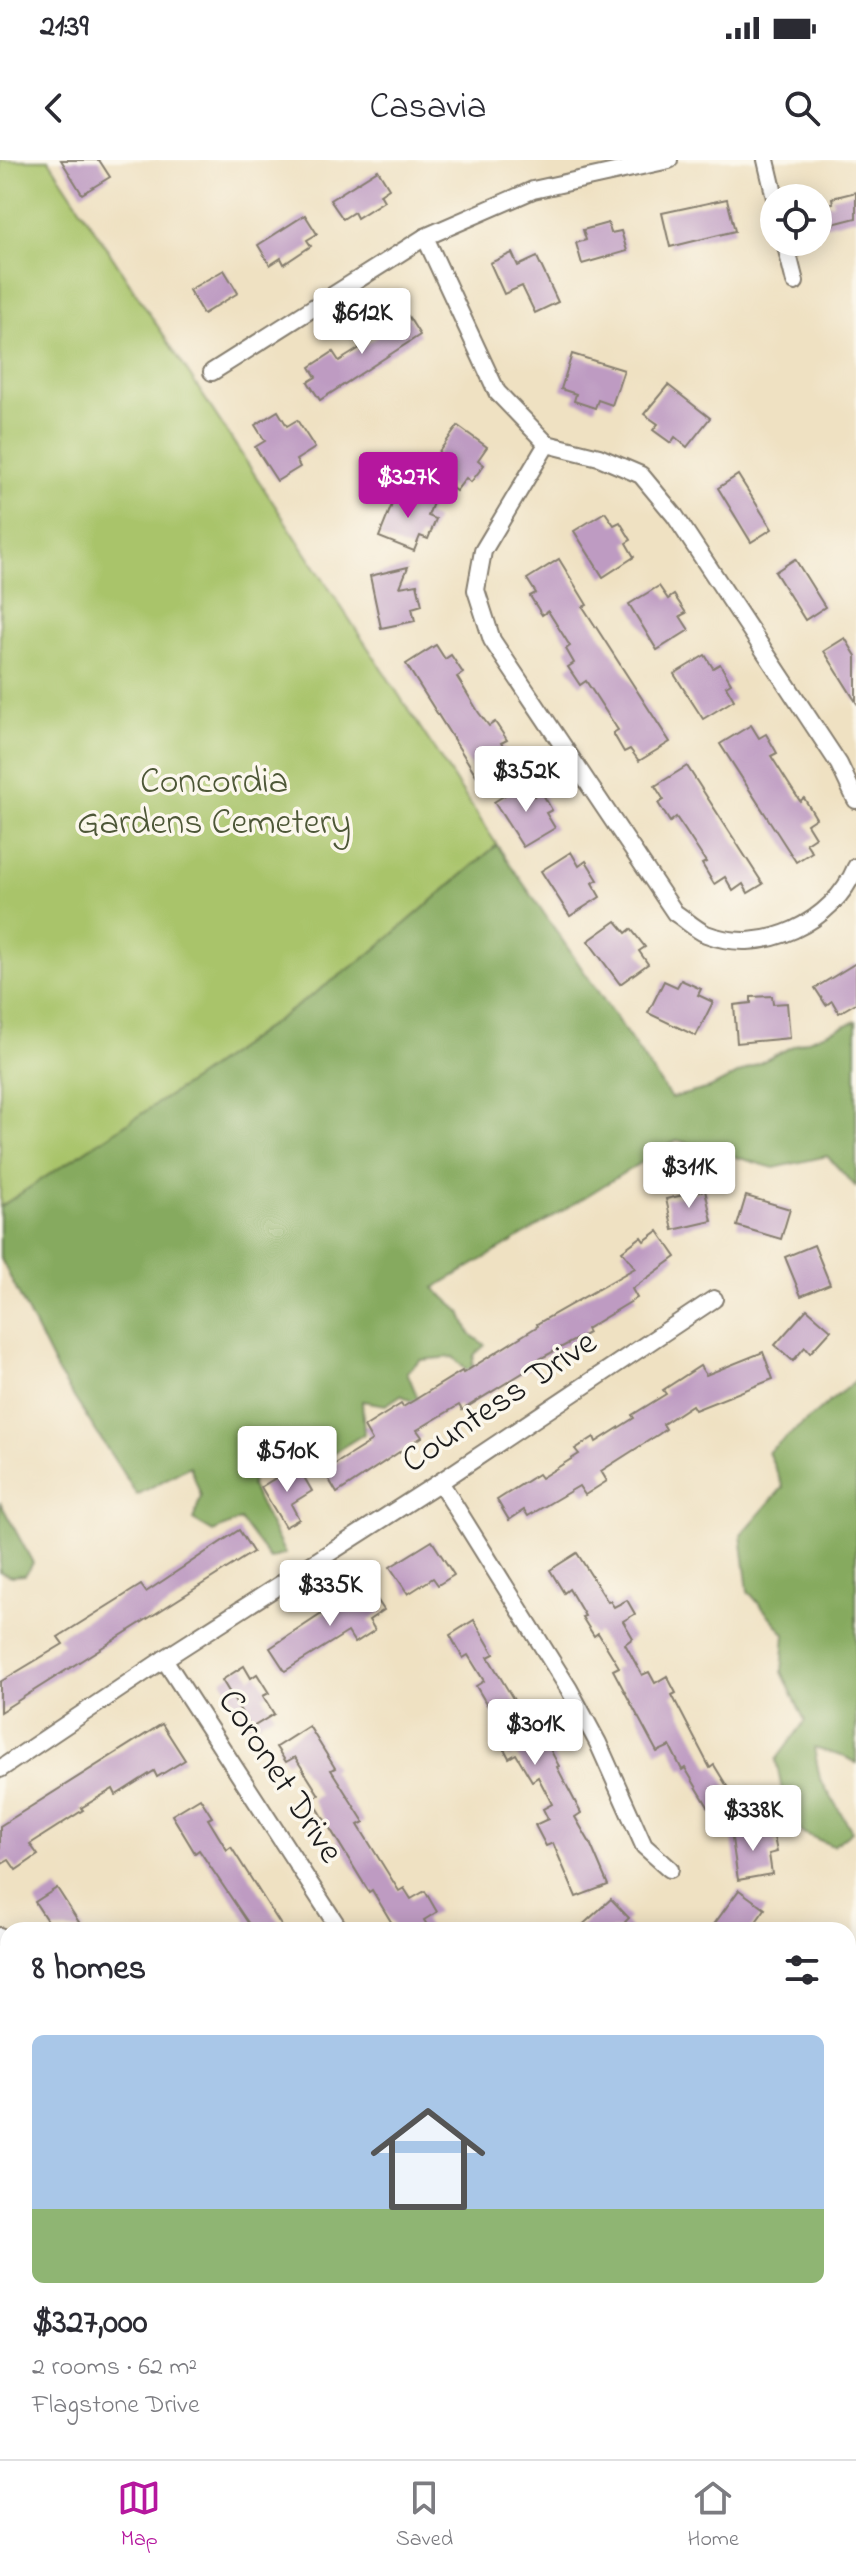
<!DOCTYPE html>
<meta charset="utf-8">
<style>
:root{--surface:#fff;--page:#f2f2f3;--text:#2b2b33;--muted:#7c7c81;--line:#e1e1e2;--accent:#b5179e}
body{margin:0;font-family:"Indie Flower",sans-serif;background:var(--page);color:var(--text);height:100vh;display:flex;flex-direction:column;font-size:30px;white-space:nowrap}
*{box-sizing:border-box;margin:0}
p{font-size:26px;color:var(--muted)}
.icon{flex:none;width:44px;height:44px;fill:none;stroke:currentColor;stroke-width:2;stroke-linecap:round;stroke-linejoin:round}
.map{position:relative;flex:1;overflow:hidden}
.panel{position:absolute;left:0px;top:1762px;width:856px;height:538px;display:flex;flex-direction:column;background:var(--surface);border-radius:24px 24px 0 0;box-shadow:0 4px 20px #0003}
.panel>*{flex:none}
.fabs{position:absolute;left:760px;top:24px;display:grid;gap:16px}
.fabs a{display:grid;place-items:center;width:72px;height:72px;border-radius:50%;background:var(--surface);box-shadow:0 4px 20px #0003;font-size:40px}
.price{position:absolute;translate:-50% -68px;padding:0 18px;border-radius:8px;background:#fff;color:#222;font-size:26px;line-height:52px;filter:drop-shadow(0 2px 4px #0008)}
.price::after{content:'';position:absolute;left:50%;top:48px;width:24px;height:18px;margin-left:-12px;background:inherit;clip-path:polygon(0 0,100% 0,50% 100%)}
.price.active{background:var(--accent);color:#fff}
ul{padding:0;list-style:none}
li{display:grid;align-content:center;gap:16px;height:424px;padding:0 32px}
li+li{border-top:2px solid var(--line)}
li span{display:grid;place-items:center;height:248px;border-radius:12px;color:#555}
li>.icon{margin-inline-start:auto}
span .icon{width:144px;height:144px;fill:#fffc;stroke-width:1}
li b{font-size:34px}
h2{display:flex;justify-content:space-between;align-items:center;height:96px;padding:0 32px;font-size:34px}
.status{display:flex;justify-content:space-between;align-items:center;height:56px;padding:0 40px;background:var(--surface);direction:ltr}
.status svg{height:22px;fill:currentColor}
header{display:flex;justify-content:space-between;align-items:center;height:104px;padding:0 32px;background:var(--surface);font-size:36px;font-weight:600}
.tabs{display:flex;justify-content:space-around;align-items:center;height:112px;border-top:2px solid var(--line);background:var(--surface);font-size:22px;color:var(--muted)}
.tabs a{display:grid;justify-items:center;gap:4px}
.tabs .active{color:var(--accent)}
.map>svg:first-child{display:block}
.green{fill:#a9c46a;stroke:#627043;stroke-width:2}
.forest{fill:#86aa5e;stroke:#51633d;stroke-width:2}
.building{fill:#be9bc2}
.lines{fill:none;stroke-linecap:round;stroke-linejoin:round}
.street-casing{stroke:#867e6f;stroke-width:20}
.street{stroke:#fff;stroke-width:16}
.labels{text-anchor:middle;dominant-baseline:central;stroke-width:7;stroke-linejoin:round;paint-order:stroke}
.park-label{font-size:36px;fill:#4d5737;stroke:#fbf7ec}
.street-label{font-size:36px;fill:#1c1c1c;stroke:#fbf7ec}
</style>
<div class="status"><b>21:39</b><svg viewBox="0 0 49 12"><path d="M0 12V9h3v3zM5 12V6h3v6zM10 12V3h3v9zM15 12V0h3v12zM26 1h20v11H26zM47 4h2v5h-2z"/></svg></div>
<header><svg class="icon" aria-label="back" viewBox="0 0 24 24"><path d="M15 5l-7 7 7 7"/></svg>Casavia<svg class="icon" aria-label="search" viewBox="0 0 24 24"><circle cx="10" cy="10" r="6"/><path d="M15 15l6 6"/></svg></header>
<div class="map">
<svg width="856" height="2299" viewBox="0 0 856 2299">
<rect width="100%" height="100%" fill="#fbf7ec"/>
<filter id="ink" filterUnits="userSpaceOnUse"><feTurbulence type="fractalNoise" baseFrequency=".0125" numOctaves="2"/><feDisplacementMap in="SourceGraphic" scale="16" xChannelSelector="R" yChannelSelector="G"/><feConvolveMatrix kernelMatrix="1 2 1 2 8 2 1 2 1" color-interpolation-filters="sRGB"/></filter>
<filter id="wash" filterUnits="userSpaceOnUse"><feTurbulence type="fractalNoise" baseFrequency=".006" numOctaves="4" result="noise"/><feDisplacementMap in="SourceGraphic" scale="32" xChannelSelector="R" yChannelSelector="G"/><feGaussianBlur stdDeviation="1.8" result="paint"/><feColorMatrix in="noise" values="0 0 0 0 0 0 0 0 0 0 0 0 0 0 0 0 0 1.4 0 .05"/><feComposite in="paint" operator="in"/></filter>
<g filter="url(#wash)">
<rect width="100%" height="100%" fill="#efe1c2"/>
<polygon class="green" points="0,0 49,0 497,685 370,794 196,918 0,1047"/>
<g class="forest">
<polygon points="497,685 671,938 710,928 793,886 856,861 856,1027 827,996 774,1008 677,980 509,1084 434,1128 461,1152 470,1174 485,1185 474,1195 471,1215 453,1197 420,1200 407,1212 422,1248 401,1235 386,1245 362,1241 364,1274 307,1309 286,1293 261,1291 251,1326 285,1394 270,1399 240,1360 213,1372 193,1360 201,1336 190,1306 137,1335 57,1211 0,1097 0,1047 196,918 370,794"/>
<polygon points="856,1220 856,1603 845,1597 814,1588 820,1619 852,1671 833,1686 801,1672 785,1645 776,1600 805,1561 782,1512 785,1474 748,1431 741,1375 783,1327 768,1292"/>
<polygon points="0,1342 33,1403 25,1415 11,1416 0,1412"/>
</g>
<g id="blocks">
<g class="building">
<polygon points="61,0 99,0 110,17 82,34"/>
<polygon points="378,10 389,28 380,34 384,41 357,58 354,52 343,59 330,40"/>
<polygon points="856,32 856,58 821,67 818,46 833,43 832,38"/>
<polygon points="727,39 735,71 670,87 662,53"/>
<polygon points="305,55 317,74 307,80 311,86 284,104 281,98 270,105 258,85"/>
<polygon points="608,63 611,73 621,71 627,91 582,104 576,83 586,80 583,70"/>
<polygon points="512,93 518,106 537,97 558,142 535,153 522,126 504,134 490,103"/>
<polygon points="224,110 238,133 203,154 189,130"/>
<polygon points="393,153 399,162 408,156 420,175 320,240 308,222 316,217 310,207 333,192 339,201 368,183 377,177 371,167"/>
<polygon points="572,194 624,210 612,245 598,240 595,248 574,241 576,234 561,229"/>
<polygon points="668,225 710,258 687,287 675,277 671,283 653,270 658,264 644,254"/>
<polygon points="278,251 287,266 297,260 315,288 296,300 300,307 277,321 255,287 265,281 255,265"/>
<polygon points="458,266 487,287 478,300 484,305 471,322 466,318 456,331 426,309"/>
<polygon points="738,315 772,369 751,382 718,328"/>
<polygon points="399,327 434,340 428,356 436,359 428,379 420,376 414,391 379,377"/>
<polygon points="605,352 614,365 620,362 631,380 626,383 634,397 603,417 574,371"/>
<polygon points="559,399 587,445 583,447 670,582 639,601 630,589 624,592 613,573 618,570 586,521 580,525 568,507 574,503 566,489 570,486 548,451 542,455 530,436 536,433 527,419"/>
<polygon points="795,399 825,447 805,460 775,412"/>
<polygon points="408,407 400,427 417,424 422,445 412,448 415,461 381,468 370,416"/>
<polygon points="659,426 668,439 674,435 686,453 680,456 689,470 657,490 629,444"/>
<polygon points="845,478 856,496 856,542 824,491"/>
<polygon points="436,485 445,499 451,495 463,513 457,517 479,553 489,566 495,562 507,580 501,583 510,598 478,618 406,504"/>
<polygon points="705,495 713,508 720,504 731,523 726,526 734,540 703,559 674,514"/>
<polygon points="751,565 759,578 766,574 777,593 771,596 792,629 800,641 804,638 816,658 807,664 815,677 806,683 812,692 796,702 720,584"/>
<polygon points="687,606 763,724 748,733 743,724 733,731 725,717 714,724 702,704 706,702 685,670 676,657 670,662 658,643 664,640 655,626"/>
<polygon points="526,622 534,636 541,631 552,650 546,653 555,668 523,687 494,642"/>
<polygon points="571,692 579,706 586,701 598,720 592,723 600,737 570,756 541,711"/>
<polygon points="616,761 626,773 631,769 645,787 639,791 648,804 620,824 588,781"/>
<polygon points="856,803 856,843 839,853 832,841 826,845 815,828"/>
<polygon points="681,820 701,829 698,835 713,842 696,876 648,853 664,821 677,827"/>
<polygon points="772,836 773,844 787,843 790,878 737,883 734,845 751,843 751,837"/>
<polygon points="705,1030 712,1061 673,1070 666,1039"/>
<polygon points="746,1036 790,1049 781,1079 737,1066"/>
<polygon points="658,1071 676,1097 632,1129 637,1138 586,1169 588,1173 532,1203 534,1206 462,1250 459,1245 417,1270 422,1277 337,1333 324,1311 372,1281 364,1267 401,1244 403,1247 462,1211 463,1213 538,1166 537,1164 635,1108 622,1091 641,1077 644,1081"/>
<polygon points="814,1085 830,1124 801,1136 785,1097"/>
<polygon points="807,1149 831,1170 810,1193 805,1187 793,1201 775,1185"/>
<polygon points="763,1192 773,1219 695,1250 692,1245 663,1264 666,1269 659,1274 601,1311 607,1321 585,1335 579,1326 528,1356 524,1350 509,1360 497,1340 538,1314 541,1318 579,1294 575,1289 594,1277 596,1282 634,1258 632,1255 666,1234 663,1230 700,1206 706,1215"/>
<polygon points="297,1305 312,1331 291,1344 299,1359 285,1367 261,1327"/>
<polygon points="239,1370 253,1392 0,1552 0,1522 63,1484 58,1477 141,1425 146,1432"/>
<polygon points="432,1381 454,1415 438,1425 433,1418 408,1434 390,1407"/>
<polygon points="577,1393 608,1442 610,1441 614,1447 627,1440 635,1454 623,1461 633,1478 625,1484 642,1515 649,1512 655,1523 667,1516 676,1533 672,1535 710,1608 714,1605 739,1646 716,1660 685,1608 682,1610 670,1586 657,1592 613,1510 619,1507 598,1473 594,1476 582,1457 585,1456 569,1429 564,1433 550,1410"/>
<polygon points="367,1424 384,1450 369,1460 375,1470 355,1483 348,1472 285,1511 270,1488"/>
<polygon points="474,1460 494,1494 488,1497 529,1565 535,1561 559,1606 557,1607 581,1653 575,1657 590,1683 608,1725 576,1737 553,1683 546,1686 535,1665 548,1659 543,1649 552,1644 538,1617 532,1621 516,1594 509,1598 500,1581 506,1577 476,1526 484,1521 468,1495 463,1498 450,1475"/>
<polygon points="244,1506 251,1518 257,1514 269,1533 263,1536 274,1554 251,1568 222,1520"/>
<polygon points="162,1564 185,1600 157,1617 154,1611 116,1635 113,1629 81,1648 83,1650 30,1684 38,1695 16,1710 9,1700 0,1705 0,1666"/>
<polygon points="309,1566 335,1608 331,1610 364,1662 358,1665 399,1731 404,1728 411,1739 425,1731 437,1752 424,1760 430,1770 396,1770 372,1730 369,1732 312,1639 319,1635 295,1597 286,1602 276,1587"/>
<polygon points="200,1638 212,1657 208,1659 227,1690 231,1687 284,1770 253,1770 199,1690 195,1693 172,1655"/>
<polygon points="763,1667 765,1678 774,1677 777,1692 769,1694 772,1714 738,1720 731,1672"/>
<polygon points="57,1728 84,1770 53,1770 35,1742"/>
<polygon points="739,1730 765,1749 750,1770 710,1770"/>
<polygon points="611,1739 629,1758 625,1762 632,1770 577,1770"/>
</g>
</g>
</g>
<g filter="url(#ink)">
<use href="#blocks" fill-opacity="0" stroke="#867e6f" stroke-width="2"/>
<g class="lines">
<g class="street-casing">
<g id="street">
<polyline points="766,0 775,38"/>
<polyline points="425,77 497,232 547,284 599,297 641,315 675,356 839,604 856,640"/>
<polyline points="785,82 795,122"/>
<polyline points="212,212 425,77 533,30 669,0"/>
<path d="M547 284 483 391 476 430 492 480 675 753C685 759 695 769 706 774 763 796 833 763 856 707"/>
<polyline points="440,1322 569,1529 598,1583 644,1686 670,1709"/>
<polyline points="164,1499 340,1770"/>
<polyline points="0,1609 164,1499 440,1322 714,1139"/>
<polyline points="0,1776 8,1788"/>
<polyline points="848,2041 856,2029"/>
<polyline points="848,2168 856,2136"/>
<polyline points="848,2218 856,2238"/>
<polyline points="336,2292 341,2299"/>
<polyline points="602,2299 609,2292"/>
</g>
</g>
<use href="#street" class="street"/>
</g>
</g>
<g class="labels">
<g class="park-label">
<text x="214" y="623">Concordia<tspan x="214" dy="41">Gardens Cemetery</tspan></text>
</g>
<g class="street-label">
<text transform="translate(500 1243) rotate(-34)">Countess Drive</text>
<text transform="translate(279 1617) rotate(57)">Coronet Drive</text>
</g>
</g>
</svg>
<div class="fabs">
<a><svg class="icon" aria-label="locate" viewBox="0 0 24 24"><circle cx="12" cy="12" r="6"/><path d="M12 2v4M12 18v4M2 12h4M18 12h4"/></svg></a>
</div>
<b class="price" style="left:362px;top:196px">$612K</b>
<b class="price active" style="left:408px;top:360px">$327K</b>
<b class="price" style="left:526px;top:654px">$352K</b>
<b class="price" style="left:689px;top:1050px">$311K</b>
<b class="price" style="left:287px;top:1334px">$510K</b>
<b class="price" style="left:330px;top:1468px">$335K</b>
<b class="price" style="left:535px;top:1607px">$301K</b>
<b class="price" style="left:753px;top:1693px">$338K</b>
<section class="panel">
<h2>8 homes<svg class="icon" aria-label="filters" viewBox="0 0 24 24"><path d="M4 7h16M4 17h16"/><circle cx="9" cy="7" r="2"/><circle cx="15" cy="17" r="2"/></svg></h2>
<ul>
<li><span style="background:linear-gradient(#a9c7e8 70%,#8fb573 0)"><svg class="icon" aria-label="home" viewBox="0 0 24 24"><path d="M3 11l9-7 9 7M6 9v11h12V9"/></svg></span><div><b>$327,000</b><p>2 rooms · 62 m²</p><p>Flagstone Drive</p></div></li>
</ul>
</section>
</div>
<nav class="tabs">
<a class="active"><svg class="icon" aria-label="map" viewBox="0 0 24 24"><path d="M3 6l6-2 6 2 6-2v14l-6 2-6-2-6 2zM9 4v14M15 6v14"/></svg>Map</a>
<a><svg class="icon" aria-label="saved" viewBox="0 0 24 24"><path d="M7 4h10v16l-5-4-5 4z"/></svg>Saved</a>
<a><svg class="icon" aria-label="home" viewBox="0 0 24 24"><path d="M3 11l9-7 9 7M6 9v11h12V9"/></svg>Home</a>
</nav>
